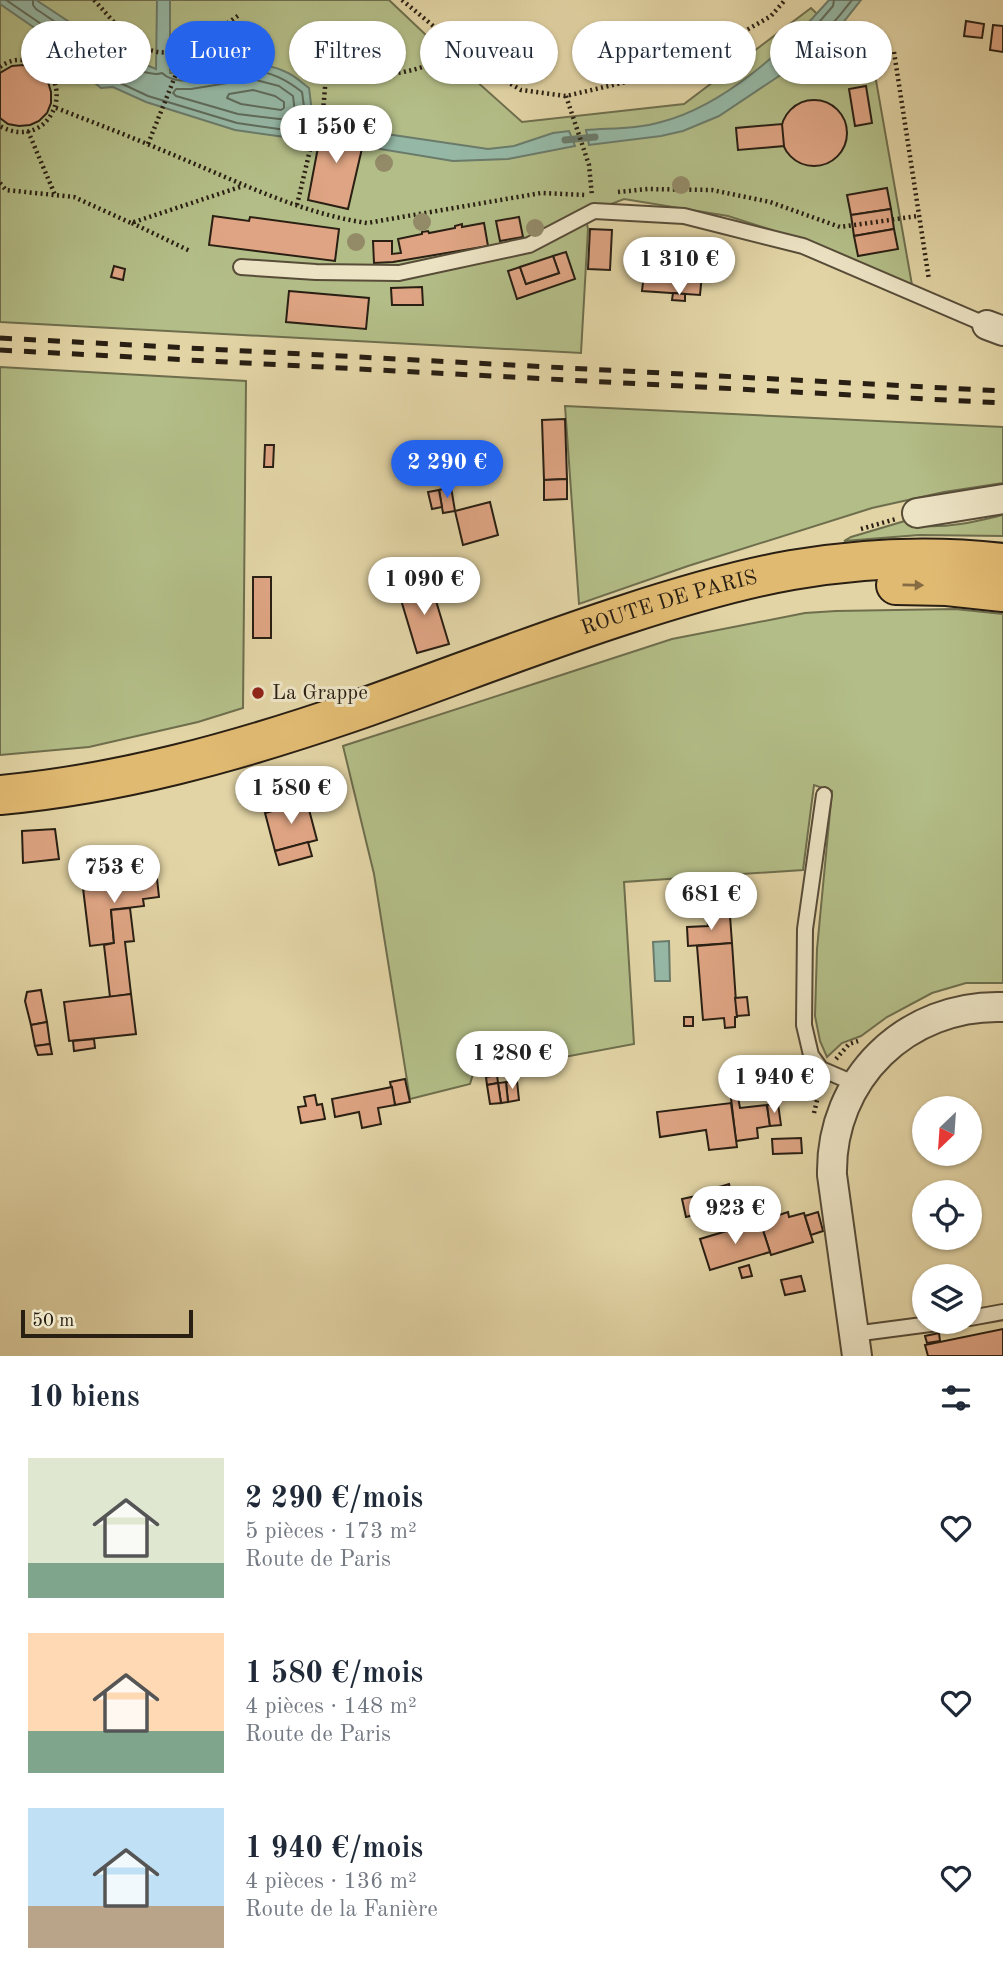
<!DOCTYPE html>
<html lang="fr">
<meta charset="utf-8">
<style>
:root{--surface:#fff;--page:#f2f2f3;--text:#1f2937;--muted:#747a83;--accent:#2563eb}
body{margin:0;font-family:"Old Standard TT",serif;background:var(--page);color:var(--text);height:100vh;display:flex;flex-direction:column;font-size:26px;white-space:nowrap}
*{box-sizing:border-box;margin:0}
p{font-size:23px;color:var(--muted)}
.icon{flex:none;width:38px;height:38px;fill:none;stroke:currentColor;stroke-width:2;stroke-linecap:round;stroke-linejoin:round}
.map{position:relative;height:1356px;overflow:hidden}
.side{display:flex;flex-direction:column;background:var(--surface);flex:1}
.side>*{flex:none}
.guide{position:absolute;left:21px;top:21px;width:962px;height:63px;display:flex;gap:14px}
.needle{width:46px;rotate:205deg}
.controls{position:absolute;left:912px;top:1096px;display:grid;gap:14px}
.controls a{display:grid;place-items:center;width:70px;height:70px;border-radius:50%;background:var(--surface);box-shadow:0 2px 5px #0004;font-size:35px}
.scale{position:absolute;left:21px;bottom:18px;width:172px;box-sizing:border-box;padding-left:7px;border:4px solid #291f13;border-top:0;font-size:19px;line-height:24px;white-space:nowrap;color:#291f13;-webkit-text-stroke:5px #ece3c4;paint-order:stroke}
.price{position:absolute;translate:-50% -60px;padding:0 16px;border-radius:24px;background:#fff;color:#222;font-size:23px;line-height:46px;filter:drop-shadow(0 2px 4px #0008)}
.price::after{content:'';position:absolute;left:50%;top:42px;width:21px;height:16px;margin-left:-10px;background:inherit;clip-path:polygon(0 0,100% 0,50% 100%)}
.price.current{background:var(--accent);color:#fff}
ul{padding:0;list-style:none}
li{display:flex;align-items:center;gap:21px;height:175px;padding:0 28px}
li span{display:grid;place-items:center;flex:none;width:196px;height:140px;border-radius:0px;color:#555}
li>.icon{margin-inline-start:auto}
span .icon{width:84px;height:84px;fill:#fffc;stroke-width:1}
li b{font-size:30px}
h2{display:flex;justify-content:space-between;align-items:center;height:84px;padding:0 28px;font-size:30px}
.chip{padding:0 24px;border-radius:32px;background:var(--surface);box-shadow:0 2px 5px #0004;font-size:24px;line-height:63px}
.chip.current{background:var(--accent);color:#fff}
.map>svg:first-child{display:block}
.green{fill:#b3bd87;stroke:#6e6e4d;stroke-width:2}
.water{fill:#95b8a6;stroke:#6a7b6b;stroke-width:2}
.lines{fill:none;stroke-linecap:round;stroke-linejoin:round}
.shore{stroke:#5f6c5c;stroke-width:2}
.stream{stroke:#6a7b6b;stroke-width:7}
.building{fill:#dea483;stroke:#291f13;stroke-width:2}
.service-casing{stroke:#574c38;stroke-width:18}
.minor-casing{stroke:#574c38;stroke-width:32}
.primary-casing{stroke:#291f13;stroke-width:42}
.path{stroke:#291f13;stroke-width:4.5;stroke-dasharray:2 3.5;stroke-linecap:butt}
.service{stroke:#ece3c4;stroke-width:14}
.minor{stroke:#ece3c4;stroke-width:28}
.primary{stroke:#e1ba72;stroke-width:38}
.rail{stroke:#291f13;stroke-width:5;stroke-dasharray:12 12;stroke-linecap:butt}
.tree{fill:#938a68}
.oneway{fill:#856c42}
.poi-dot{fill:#8f2418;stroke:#ece3c4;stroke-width:2.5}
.labels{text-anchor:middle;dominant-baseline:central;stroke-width:6;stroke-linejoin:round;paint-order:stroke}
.street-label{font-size:21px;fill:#291f13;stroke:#ece3c4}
.poi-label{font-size:21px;fill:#291f13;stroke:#ece3c4;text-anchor:start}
</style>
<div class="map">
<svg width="1003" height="1356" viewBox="0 0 1003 1356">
<rect width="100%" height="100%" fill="#e2d4a5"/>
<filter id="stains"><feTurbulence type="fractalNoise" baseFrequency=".00286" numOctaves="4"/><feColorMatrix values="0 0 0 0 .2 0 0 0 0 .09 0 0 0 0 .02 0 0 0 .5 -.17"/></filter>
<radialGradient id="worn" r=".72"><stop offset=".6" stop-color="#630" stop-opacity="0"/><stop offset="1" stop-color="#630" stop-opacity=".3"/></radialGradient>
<g class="green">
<polygon points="0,0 389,0 446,54 522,122 684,104 811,8 874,69 912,285 806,241 728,216 624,199 585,214 588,229 581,353 0,322"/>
<polygon points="0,367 246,381 243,708 198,722 89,747 0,755"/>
<polygon points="565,406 1003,427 1003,483 944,492 872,508 688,566 579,604"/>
<path d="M1003 515V536L919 535 844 541 851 537 915 518 923 526C950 528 977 521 1003 515Z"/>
<polygon points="955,609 1003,614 1003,983 966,983 932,993 887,1017 861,1036 842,1043 827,1057 820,1041 815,1016 817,949 832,791 814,785 803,870 624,882 634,1044 473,1074 470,1084 410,1099 374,874 343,746 672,639 805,613 836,611"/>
</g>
<g class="water">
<path d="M0 0H36L115 52 156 69 157 0H170V73C209 74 250 54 286 72 294 75 302 83 309 88L312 112 323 121 320 138H292L235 130 146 102 113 87 101 88 89 78 68 51 0 4Z"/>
<path d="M829 0H861L838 29 810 48 785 72 719 116 683 131 661 136 589 145 586 130C610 128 638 129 661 122 724 106 787 48 829 0Z"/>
<polygon points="366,131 488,149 514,146 553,133 569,131 575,146 508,159 453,161 362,146"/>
<polygon points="669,941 670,981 655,981 653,942"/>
</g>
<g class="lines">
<g class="shore">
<path d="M6 0 72 45 94 73 103 81H116L148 96 237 123 293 131H312L315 129V124L305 114 302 92C288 81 271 71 252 71 227 70 182 92 162 73 137 82 59 24 36 9L33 5V0"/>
<path d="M834 0 833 6 814 28 816 33C832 29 841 13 852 0"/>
<polygon points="252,79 279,86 293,96 296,121 238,114 176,96 173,93 176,89 191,89"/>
<polygon points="253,90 275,96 284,102 284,108 281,110 241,104 227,98 229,94"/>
</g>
<polyline class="stream" points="565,140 595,137"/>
</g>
<g class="building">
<polygon points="966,21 984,24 982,38 964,36"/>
<polygon points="993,25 1003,26 1003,52 990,50"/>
<polygon points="23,65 33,67 42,73 48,82 51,92 51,103 47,113 39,121 30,125 19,126 8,124 0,118 0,73 12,66"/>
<polygon points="866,86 872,123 855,126 849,89"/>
<circle cx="814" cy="133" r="33"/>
<polygon points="323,121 366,131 348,209 308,200"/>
<polygon points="782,124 784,146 738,150 736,128"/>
<polygon points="887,188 891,209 851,215 847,195"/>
<polygon points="891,209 894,229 854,236 851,215"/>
<polygon points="213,216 249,221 250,217 339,229 335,261 209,245"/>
<polygon points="519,217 523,237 500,241 496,221"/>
<polygon points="484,223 488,246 393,262 374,263 373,241 392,241 392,254 401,253 398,239 422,234 422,232 428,231 429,233 455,228 455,226 462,224 462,227"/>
<polygon points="590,229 612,230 610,270 588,269"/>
<polygon points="894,229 898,249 858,256 854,236"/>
<polygon points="647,248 670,250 669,261 686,263 687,253 704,254 700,295 642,291"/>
<polygon points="566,252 575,279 517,299 508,271 520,267 526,284 559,273 553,256"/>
<polygon points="553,256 559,273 526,284 520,267"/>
<polygon points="114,266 125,269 123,280 111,277"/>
<polygon points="422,287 423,305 392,305 391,288"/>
<polygon points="289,291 369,298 366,329 286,322"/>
<polygon points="673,293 685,294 685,301 672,300"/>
<polygon points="565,419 567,479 544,480 542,420"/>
<polygon points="265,445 274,445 273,467 264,467"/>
<polygon points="567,479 567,499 544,500 544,480"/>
<polygon points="451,487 455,511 443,513 439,490"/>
<polygon points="439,490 442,507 432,509 428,492"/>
<polygon points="490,502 498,535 463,545 455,511"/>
<rect x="253" y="577" width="18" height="61"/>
<polygon points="430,581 449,644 417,653 398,590"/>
<polygon points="307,802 317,840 275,851 265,813"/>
<polygon points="55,829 59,859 23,863 22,831"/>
<polygon points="308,842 312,856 279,865 275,851"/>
<polygon points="697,877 699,895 682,897 680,879"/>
<polygon points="144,879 157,879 159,897 143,899 144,906 111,910 114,943 90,946 83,888 96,886 95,884"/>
<polygon points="130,908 134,941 125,942 131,994 110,997 104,945 114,943 111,910"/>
<polygon points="730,916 732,943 688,946 687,927 708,926 707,917"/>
<polygon points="732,943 737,1017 735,1017 735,1027 725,1028 724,1018 703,1020 697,946"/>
<polygon points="41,990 47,1022 31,1025 25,1001 27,992"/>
<polygon points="131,994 136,1034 69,1041 64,1002"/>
<polygon points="747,997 749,1015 737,1016 735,998"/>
<rect x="684" y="1017" width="9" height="9"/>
<polygon points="47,1022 50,1044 35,1046 31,1025"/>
<polygon points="94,1039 95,1048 74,1051 73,1041"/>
<polygon points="50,1044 52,1054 38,1055 35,1046"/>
<polygon points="497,1075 498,1083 487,1085 486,1077"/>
<polygon points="405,1079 410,1102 395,1105 390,1082"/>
<polygon points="517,1081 519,1100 508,1102 506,1082"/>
<polygon points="506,1082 508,1102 501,1103 498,1083"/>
<polygon points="498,1083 501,1103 490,1104 487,1085"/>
<polygon points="392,1087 395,1105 378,1108 381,1124 362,1128 359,1112 335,1117 332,1099"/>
<polygon points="315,1095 317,1105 322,1104 325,1119 301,1123 298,1107 306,1106 304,1097"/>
<polygon points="738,1097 740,1108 767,1105 770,1126 757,1128 758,1138 736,1141 731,1098"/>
<polygon points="731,1103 737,1147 709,1150 706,1130 660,1137 657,1112"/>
<polygon points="778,1104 781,1125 770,1126 767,1105"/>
<polygon points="801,1138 802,1153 773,1154 772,1139"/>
<polygon points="729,1184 734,1206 728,1207 723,1186"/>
<polygon points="723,1186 728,1207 709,1211 705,1190"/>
<polygon points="705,1194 709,1211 686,1217 682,1199"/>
<polygon points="788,1212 789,1217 804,1213 813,1242 771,1255 760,1221"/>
<polygon points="818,1212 823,1231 811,1235 805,1216"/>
<polygon points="760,1221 770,1252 710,1270 700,1239"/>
<polygon points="749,1265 752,1276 742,1278 739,1268"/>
<polygon points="801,1276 805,1291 785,1295 781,1280"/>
<polygon points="1003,1329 1003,1356 928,1356 925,1345"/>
<polygon points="939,1333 940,1341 927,1343 925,1336"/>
</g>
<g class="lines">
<g class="service-casing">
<g id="service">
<polyline points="241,267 316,272 399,273 529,245 594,211 684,216 803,246 987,325"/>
<polyline points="824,795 805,929 804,1025 811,1055 821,1069 856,1084"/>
<polyline points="970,1318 1003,1312"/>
<polyline points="854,1334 953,1321"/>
</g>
</g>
<g class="minor-casing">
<g id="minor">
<polyline points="987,325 1003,331"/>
<polyline points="917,513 1003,499"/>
<path d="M857 1356 832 1175C830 1078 907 1004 1003 1007"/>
</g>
</g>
<g class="primary-casing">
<g id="primary">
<polyline points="896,585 947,586 1003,592"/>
<path id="s1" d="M0 795C120 784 235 752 349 713 441 681 531 645 624 615 679 597 735 580 792 570 861 558 934 555 1003 563"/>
</g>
</g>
<g class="path">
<path d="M94 0C127 35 140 64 193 48"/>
<polyline points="402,0 485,69 521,90 566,96 677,70 771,16 785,0"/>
<polyline points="894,52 929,280"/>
<path d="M0 67C9 60 20 58 31 62 81 77 51 154 0 126"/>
<polyline points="566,96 589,165 592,196"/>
<path d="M56 108C101 125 146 143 190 162 247 186 305 214 367 223L541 193 585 195"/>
<polyline points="28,131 55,195"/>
<path d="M148 144 178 69C192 45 217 31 239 15"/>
<polyline points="0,183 6,190 74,197 131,223 243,186"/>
<polyline points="618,192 648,189 712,190 770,202 840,227 918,216"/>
<path d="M297 205 318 116 323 112 327 63 331 57C341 62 351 69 361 72 380 78 410 72 428 65 439 61 448 52 455 45"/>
<polyline points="132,223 190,251"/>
<polyline points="861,529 896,519"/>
<polyline points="836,1059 849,1044 858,1041"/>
<polyline points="814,1113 820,1088"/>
</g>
<use href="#service" class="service"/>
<use href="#minor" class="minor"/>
<use href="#primary" class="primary"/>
<g class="rail">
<polyline points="0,338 1003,391"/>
<polyline points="0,350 1003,403"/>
</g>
</g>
<g class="tree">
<circle cx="384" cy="163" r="9"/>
<circle cx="681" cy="185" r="9"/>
<circle cx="422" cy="222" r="9"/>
<circle cx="535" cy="228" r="9"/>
<circle cx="356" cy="242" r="9"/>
</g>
<defs><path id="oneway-solid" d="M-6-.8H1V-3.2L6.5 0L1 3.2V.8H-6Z" transform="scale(1.75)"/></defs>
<use class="oneway" href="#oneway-solid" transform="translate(913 585) rotate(1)"/>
<circle class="poi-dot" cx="258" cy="693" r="7"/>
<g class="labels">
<g class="street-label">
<text stroke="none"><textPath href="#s1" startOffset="698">ROUTE DE PARIS</textPath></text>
</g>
<g class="poi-label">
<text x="272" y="693">La Grappe</text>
</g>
</g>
<rect width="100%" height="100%" filter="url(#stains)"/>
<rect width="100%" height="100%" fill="url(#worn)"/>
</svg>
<div class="controls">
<a><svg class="needle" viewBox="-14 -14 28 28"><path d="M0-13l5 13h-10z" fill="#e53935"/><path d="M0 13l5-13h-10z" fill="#747a83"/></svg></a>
<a><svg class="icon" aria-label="locate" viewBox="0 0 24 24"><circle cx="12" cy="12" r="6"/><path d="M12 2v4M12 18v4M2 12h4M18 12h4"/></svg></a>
<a><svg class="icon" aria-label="layers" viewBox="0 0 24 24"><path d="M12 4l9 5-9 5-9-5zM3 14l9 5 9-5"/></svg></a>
</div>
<div class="scale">50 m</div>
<b class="price" style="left:336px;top:165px">1 550 €</b>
<b class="price" style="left:679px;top:297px">1 310 €</b>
<b class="price current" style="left:447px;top:500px">2 290 €</b>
<b class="price" style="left:424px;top:617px">1 090 €</b>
<b class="price" style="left:291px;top:826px">1 580 €</b>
<b class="price" style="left:114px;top:905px">753 €</b>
<b class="price" style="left:711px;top:932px">681 €</b>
<b class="price" style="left:512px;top:1091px">1 280 €</b>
<b class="price" style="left:774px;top:1115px">1 940 €</b>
<b class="price" style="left:735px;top:1246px">923 €</b>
<div class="guide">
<a class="chip">Acheter</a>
<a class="chip current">Louer</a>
<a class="chip">Filtres</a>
<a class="chip">Nouveau</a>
<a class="chip">Appartement</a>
<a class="chip">Maison</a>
</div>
</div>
<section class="side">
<h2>10 biens<svg class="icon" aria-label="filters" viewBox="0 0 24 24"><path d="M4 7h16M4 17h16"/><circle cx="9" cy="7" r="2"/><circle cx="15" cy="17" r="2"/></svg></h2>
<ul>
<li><span style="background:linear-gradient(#dfe7d0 75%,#7fa58c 0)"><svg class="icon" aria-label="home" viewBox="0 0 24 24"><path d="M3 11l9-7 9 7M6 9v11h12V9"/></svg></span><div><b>2 290 €/mois</b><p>5 pièces · 173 m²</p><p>Route de Paris</p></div><svg class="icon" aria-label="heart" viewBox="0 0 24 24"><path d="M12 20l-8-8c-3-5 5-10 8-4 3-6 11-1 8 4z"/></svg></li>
<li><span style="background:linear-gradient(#ffd9b3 70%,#7fa58c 0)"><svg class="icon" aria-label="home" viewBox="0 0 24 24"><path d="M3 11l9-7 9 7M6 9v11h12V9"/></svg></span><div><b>1 580 €/mois</b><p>4 pièces · 148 m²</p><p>Route de Paris</p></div><svg class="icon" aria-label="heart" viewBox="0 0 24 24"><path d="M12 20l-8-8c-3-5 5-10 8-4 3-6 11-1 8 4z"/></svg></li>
<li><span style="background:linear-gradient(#bfe0f5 70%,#b9a48a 0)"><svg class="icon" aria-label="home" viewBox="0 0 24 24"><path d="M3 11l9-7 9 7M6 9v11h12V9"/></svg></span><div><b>1 940 €/mois</b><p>4 pièces · 136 m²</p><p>Route de la Fanière</p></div><svg class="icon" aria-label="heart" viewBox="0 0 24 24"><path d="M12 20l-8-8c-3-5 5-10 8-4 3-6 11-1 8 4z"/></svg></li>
</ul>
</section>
